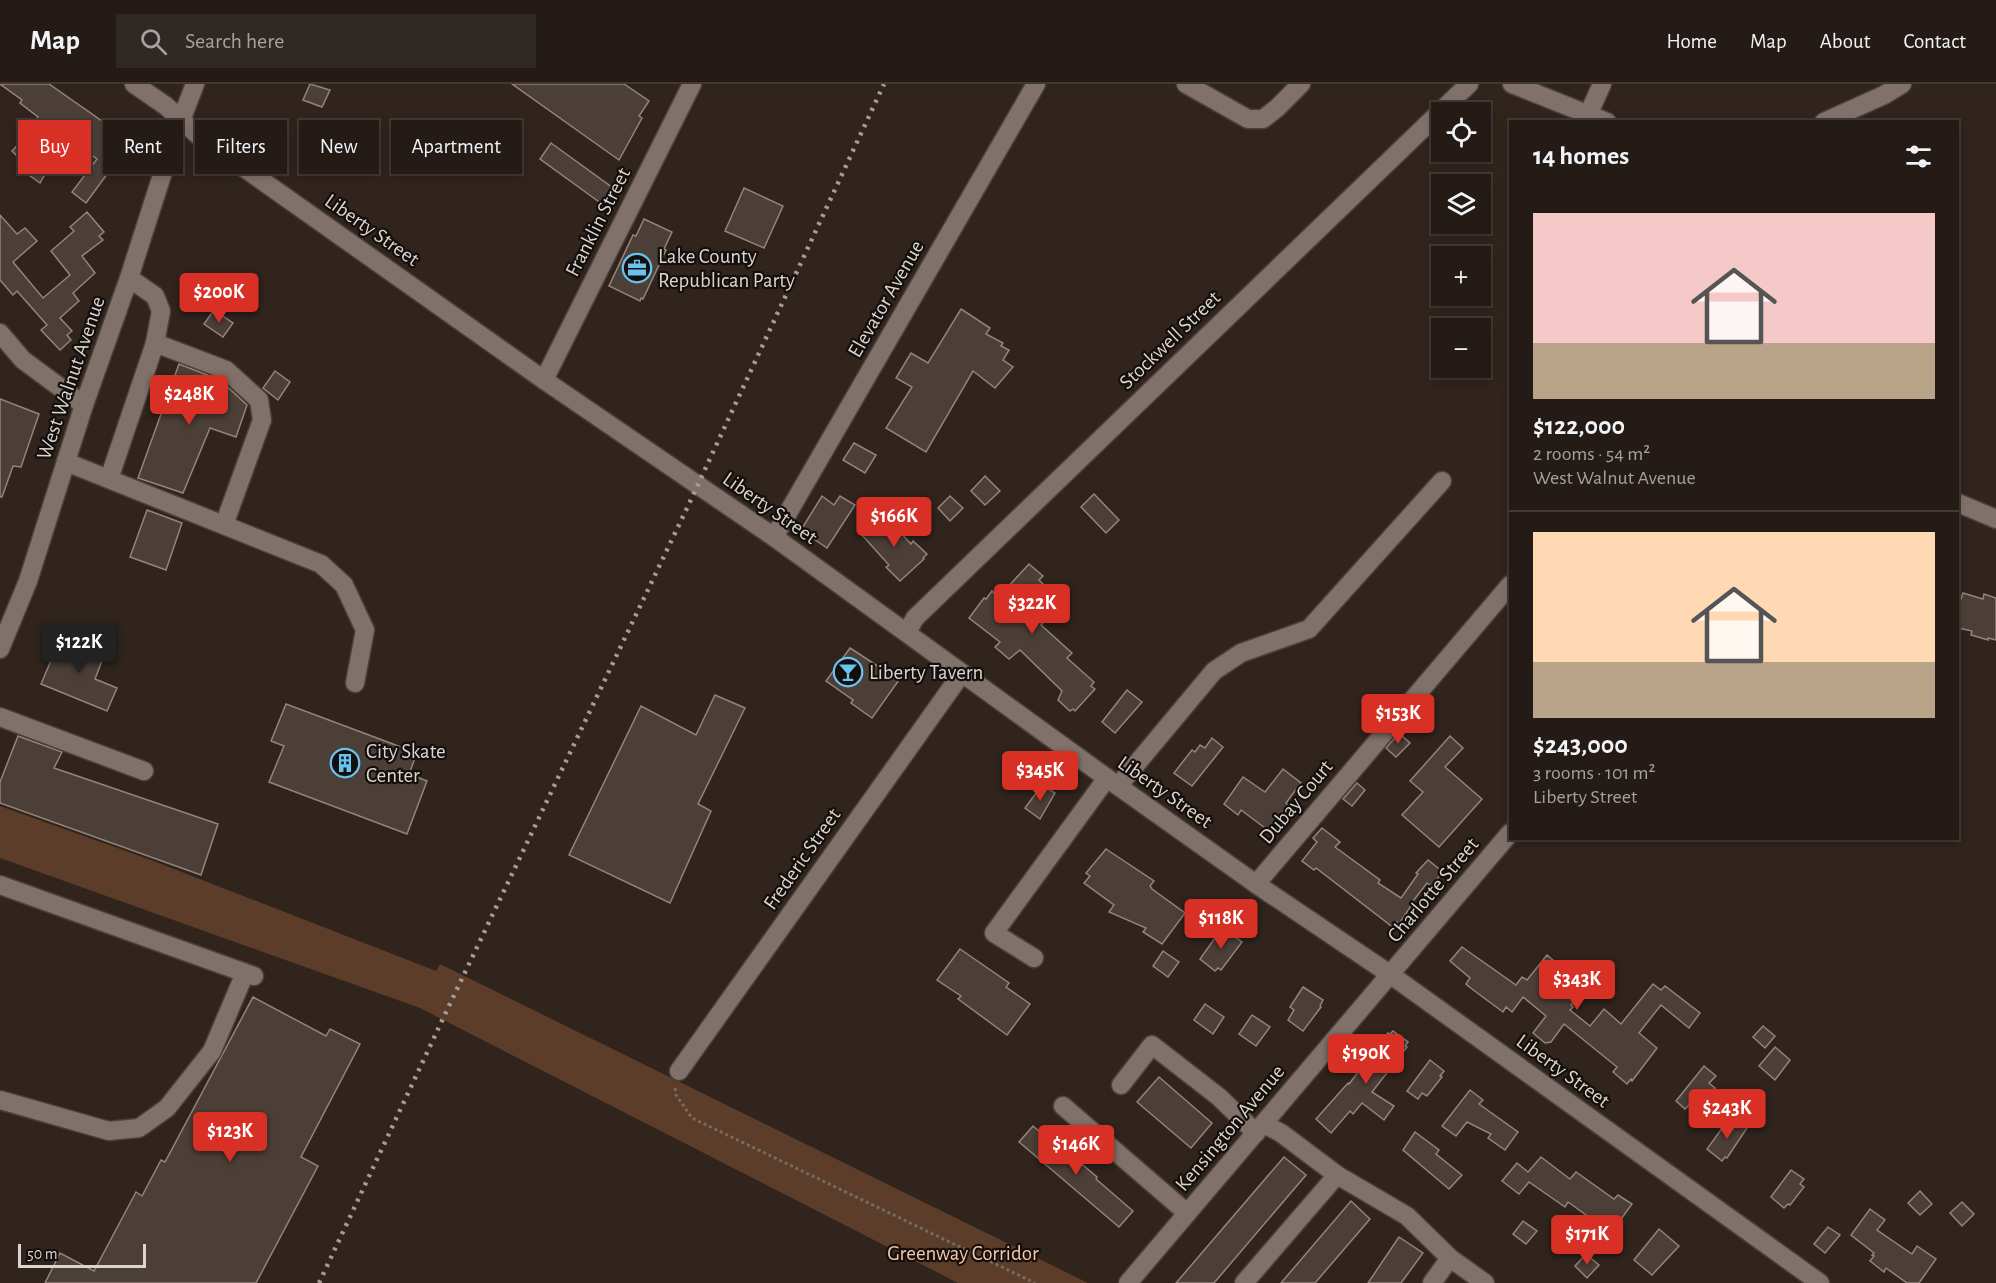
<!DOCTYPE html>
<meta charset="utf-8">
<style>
:root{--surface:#241b16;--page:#302823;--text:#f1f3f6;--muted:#a3a1a1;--line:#413935;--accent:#d93025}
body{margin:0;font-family:"Alegreya Sans",sans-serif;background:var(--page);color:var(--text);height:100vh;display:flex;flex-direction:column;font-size:22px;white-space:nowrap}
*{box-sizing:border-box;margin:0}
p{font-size:20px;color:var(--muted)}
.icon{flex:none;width:33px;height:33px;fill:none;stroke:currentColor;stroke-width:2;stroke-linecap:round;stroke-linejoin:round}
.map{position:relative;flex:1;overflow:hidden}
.sheet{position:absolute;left:1509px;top:36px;width:450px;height:720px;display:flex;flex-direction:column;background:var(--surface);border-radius:0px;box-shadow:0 3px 9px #0003,0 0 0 2px var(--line)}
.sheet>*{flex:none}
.hud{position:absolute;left:18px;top:36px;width:570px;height:54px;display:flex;gap:12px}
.fabs{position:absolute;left:1431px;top:18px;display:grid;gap:12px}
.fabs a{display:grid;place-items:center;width:60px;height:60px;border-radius:0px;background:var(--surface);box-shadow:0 3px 9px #0003,0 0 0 2px var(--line);font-size:30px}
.scale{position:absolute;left:18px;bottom:15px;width:128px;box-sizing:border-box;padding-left:6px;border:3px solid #dcd4cf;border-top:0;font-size:16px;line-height:21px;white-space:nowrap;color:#dcd4cf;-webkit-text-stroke:4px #140f0c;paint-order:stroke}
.price{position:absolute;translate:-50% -51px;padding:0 14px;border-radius:6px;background:var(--accent);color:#fff;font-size:20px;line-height:39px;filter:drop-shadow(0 2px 3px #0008)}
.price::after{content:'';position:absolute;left:50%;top:36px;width:18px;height:14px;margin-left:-9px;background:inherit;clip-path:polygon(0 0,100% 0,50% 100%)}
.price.active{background:#222;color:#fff}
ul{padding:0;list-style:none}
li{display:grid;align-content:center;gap:12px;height:318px;padding:0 24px}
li+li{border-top:2px solid var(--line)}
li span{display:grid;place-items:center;height:186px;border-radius:0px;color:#555}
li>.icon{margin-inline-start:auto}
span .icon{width:108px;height:108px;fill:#fffc;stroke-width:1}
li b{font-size:26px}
h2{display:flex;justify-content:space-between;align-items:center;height:72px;padding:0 24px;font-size:26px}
.chip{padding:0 21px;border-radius:0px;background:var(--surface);box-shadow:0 3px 9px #0003,0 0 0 2px var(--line);font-size:21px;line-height:54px}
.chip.active{background:var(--accent);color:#fff}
header{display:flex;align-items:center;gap:36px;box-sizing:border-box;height:84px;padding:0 30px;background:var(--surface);border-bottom:2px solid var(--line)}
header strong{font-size:28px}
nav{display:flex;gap:33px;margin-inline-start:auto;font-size:21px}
.search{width:420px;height:54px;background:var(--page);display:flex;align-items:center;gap:15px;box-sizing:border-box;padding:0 21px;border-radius:0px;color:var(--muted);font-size:22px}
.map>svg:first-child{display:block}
.green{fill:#5c3d2a}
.building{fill:#4c3f38;stroke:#93847c;stroke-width:1.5}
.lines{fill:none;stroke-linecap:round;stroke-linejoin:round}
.minor-casing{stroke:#4b413b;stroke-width:21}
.path{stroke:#756b65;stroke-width:3;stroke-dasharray:3 3;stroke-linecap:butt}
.minor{stroke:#80726a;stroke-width:18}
.rail{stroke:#a69d97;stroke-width:4.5;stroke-dasharray:3 6;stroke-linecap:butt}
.labels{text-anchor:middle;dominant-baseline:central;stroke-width:4.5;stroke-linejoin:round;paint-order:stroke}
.street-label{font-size:21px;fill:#dcd4cf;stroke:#140f0c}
.poi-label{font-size:21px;fill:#dcd4cf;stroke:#140f0c;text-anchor:start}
.park-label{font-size:21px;fill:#f7c5a8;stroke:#140f0c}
</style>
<header>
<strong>Map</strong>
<div class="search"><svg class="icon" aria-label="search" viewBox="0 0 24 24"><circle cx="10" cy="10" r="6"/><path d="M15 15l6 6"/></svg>Search here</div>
<nav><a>Home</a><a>Map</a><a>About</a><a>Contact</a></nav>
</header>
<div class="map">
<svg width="1996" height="1199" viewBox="0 0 1996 1199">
<rect width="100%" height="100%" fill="#30241d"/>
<polygon class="green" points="0,722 151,776 436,887 440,880 1088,1199 958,1199 420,924 0,774"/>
<g class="building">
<polygon points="0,0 49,0 115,46 118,43 142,58 120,87 113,82 86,119 72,108 97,75 49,42 34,63 38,66 25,80 12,67 35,43 32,41 38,33 20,19 22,16"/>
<polygon points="310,0 330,6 322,23 303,16"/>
<polygon points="512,0 624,0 649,17 639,32 642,34 619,76"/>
<polygon points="402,45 418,53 417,55 446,69 440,83 395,61"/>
<polygon points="551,59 613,104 602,120 540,75"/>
<polygon points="496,61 514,69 504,91 486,83"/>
<polygon points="35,76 48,85 40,99 26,89"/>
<polygon points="744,104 783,122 764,164 725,147"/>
<polygon points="87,128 104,148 99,152 103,156 82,172 95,189 73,209 79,217 60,234 72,247 67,251 71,256 60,266 41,246 47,241 17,207 13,211 0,196 0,131 17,150 25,144 37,157 13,178 43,214 70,191 51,167 74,147 70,143"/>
<polygon points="644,135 672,148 664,165 666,166 643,215 641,214 640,217 609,202 633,151 636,152"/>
<polygon points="961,225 990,244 986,250 1003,259 1001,262 1009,266 1003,276 1013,283 995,304 973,287 926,368 886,344 912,303 896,294 911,269 928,279"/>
<polygon points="214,226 233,239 223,253 204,240"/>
<polygon points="179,280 220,296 247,321 236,353 210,344 183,409 138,394"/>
<polygon points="275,287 290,298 278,316 263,304"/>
<polygon points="0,315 39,330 21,383 13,382 2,413 0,413"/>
<polygon points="854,359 876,371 865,389 843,376"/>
<polygon points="985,392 1000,407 985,421 971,407"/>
<polygon points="1094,410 1119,436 1106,449 1081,423"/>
<polygon points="822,412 834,421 840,412 855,421 827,464 801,446"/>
<polygon points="950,412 963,424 950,437 938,424"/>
<polygon points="147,426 182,439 166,486 130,473"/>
<polygon points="881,433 887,440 890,437 911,460 913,457 927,470 923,474 924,475 900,497 886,483 889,481 862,451"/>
<polygon points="1029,480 1043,492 1039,496 1050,507 1033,525 1046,536 1041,541 1072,569 1067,574 1094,598 1091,602 1095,605 1075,627 1073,625 1070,627 1058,616 1062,607 1020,566 1009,575 995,563 1000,558 969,534 984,514 986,515 992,507 995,510 1001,503 1005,506"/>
<polygon points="1963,509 1983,515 1984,510 1996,514 1996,556 1988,554 1988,556 1971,551 1972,547 1958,544 1958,514 1961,515"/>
<polygon points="61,553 105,569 95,595 117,604 107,627 41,600"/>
<polygon points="850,564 899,596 872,634 851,619 853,616 826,597"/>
<polygon points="1127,606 1142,618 1115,649 1102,638"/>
<polygon points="715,611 745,624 698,720 711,727 670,819 569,771 641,622 696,651"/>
<polygon points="286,620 417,669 409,690 427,697 407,750 269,698 284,662 271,657"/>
<polygon points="1399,649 1410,659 1396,673 1386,664"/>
<polygon points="18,652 62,668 54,684 218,740 201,791 0,719 0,698"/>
<polygon points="1450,652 1463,664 1445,683 1482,715 1439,763 1402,731 1423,708 1410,697"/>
<polygon points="1212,654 1223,663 1192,702 1174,689 1192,666 1195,668 1200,661 1205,664"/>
<polygon points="1283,685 1301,699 1286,719 1288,721 1269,747 1241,726 1238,731 1224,720 1243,693 1265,708"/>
<polygon points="1357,699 1365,706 1352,722 1343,715"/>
<polygon points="1042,701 1055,709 1040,735 1025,724"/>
<polygon points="1322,744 1340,758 1335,763 1380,796 1378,799 1401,814 1418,790 1416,789 1428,776 1443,788 1431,802 1427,799 1410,821 1411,822 1399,840 1397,838 1394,844 1316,784 1314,786 1302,777 1317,758 1313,754"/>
<polygon points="1106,765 1154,797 1150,802 1152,805 1185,829 1162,860 1143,848 1146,844 1109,828 1114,821 1084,799 1090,792 1086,789"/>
<polygon points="1222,844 1242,858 1221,886 1218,884 1215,887 1200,875"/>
<polygon points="1462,863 1516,901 1522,893 1527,896 1547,871 1559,881 1556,885 1582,905 1571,921 1573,923 1570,926 1590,942 1604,925 1621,940 1653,900 1661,906 1665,902 1700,929 1689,944 1661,921 1639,949 1657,964 1632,997 1631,995 1627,1000 1613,988 1617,983 1564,940 1551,958 1545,959 1533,949 1546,932 1523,913 1512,928 1506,923 1503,928 1472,905 1466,900 1470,894 1450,877"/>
<polygon points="960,865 1009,899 1006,903 1030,920 1007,951 958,915 961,912 937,896"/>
<polygon points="1163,867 1179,878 1168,893 1153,882"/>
<polygon points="1303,903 1323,916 1320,922 1321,923 1303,947 1288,936 1294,926 1290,923"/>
<polygon points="253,913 326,952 330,945 360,960 301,1073 318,1082 256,1199 45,1199 60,1169 94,1187 136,1108 142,1112 161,1076 165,1078"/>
<polygon points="1205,920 1224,933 1213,950 1194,936"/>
<polygon points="1252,931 1270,943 1256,962 1239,950"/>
<polygon points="1763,942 1775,952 1765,964 1753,953"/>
<polygon points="1393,947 1408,958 1405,962 1407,963 1372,1008 1394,1022 1384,1036 1362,1019 1353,1030 1350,1027 1331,1049 1316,1035 1348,999 1349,1000 1388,949 1389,951"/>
<polygon points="1775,963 1790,976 1775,996 1759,982"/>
<polygon points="1430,976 1444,987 1440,992 1442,993 1427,1012 1422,1009 1418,1015 1407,1007"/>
<polygon points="1704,982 1716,992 1709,999 1715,1004 1698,1024 1692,1018 1685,1025 1676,1017"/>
<polygon points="1159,993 1212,1039 1191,1064 1137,1018"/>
<polygon points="1470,1006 1483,1016 1479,1020 1518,1048 1505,1066 1488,1054 1491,1050 1467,1038 1456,1052 1442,1042"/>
<polygon points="1734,1036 1747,1044 1727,1074 1725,1073 1722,1077 1707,1065 1723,1043 1727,1046"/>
<polygon points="1033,1042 1070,1074 1071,1071 1097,1093 1096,1095 1133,1127 1119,1143 1019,1058"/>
<polygon points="1415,1048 1439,1066 1436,1070 1462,1091 1449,1105 1403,1066"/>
<polygon points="1284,1073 1306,1091 1214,1199 1176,1199"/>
<polygon points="1541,1073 1570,1095 1576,1088 1614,1115 1618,1111 1632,1120 1608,1153 1589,1140 1593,1136 1568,1118 1565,1123 1529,1098 1519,1110 1502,1097 1517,1079 1528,1088"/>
<polygon points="1791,1086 1804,1095 1800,1100 1804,1103 1790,1121 1788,1120 1784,1124 1771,1113"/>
<polygon points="1920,1107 1932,1120 1920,1131 1908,1119"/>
<polygon points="1351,1117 1370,1135 1315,1199 1281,1199"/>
<polygon points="1962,1118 1974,1130 1962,1142 1950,1129"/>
<polygon points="1870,1125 1885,1136 1877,1146 1912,1170 1917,1162 1936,1175 1919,1199 1907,1199 1886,1184 1884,1188 1870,1177 1874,1172 1872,1171 1874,1169 1851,1151"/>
<polygon points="1523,1137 1537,1147 1526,1160 1513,1150"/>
<polygon points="1828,1143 1840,1151 1825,1169 1814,1160"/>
<polygon points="1659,1145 1679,1162 1652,1191 1634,1176"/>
<polygon points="1399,1153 1423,1169 1401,1199 1368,1199"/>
<polygon points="1586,1170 1599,1181 1587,1194 1575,1182"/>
</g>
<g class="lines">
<g class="minor-casing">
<g id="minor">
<polyline points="134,0 166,22 199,52 544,296 774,453 1118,702 1256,800 1391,891 1820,1199"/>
<polyline points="1186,0 1248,35 1263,35 1277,24 1301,0"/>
<polyline points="1512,0 1607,38"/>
<polyline points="1589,29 1602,0"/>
<polyline points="1824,38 1884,11 1902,0"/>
<polyline points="0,249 23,276 84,321"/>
<polyline points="155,259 226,286 259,316 262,336 224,441"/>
<polyline points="544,296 692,0"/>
<polyline points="66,378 321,480 344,501 365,546 355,599"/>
<polyline points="109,395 155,259 161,227 155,212 129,194"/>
<polyline points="1958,419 1996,435"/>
<polyline points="774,453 1036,0"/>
<polyline points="907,548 915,534 1469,0"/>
<polyline points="0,565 28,497 84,321 129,194 172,60 195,0"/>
<polyline points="0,633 144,687"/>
<polyline points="1118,702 1214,587 1241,569 1309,545 1442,397"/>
<polyline points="1256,800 1510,501"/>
<polyline points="0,801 254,892"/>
<polyline points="1034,874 994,849 1107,694"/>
<polyline points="679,987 962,589"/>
<polyline points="1121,1001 1152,961 1219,1013 1256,1049"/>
<polyline points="0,1016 109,1047 139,1044 167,1024 212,967 245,889"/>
<polyline points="1063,1022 1187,1129"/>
<polyline points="1264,1040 1281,1049 1337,1091 1407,1132 1450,1174 1485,1199"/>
<polyline points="1128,1199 1510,749"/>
<polyline points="1244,1199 1337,1091"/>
<polyline points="1432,1199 1450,1174"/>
</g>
</g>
<polyline class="path" points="675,1004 676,1011 692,1034 1035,1199"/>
<use href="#minor" class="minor"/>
<polyline class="rail" points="319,1199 447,926 688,422 884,0"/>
</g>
<defs>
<g id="office-ring" transform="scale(1.5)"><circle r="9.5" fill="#140f0c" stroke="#69c3f1" stroke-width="1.5"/><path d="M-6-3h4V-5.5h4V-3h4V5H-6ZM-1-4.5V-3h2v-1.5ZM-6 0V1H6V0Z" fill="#69c3f1"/></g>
<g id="bar-ring" transform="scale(1.5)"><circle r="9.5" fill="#140f0c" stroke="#69c3f1" stroke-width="1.5"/><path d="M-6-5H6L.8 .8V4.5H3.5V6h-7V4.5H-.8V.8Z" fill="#69c3f1"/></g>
<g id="building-ring" transform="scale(1.5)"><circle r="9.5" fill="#140f0c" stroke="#69c3f1" stroke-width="1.5"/><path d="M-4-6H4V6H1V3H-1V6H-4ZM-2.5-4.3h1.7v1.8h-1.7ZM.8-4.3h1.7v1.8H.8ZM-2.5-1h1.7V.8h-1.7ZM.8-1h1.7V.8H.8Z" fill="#69c3f1"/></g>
</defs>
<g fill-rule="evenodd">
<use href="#office-ring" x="637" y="184"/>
<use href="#bar-ring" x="848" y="588"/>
<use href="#building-ring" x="345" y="679"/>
</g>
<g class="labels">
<g class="street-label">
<text transform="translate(598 138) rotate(-63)">Franklin Street</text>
<text transform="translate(372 146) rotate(35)">Liberty Street</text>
<text transform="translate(886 215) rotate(-60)">Elevator Avenue</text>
<text transform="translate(1170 256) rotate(-44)">Stockwell Street</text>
<text transform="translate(71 294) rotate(-71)">West Walnut Avenue</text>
<text transform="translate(770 424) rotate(35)">Liberty Street</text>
<text transform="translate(1165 708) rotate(35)">Liberty Street</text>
<text transform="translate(1296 718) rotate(-50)">Dubay Court</text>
<text transform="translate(802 775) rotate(-55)">Frederic Street</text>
<text transform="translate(1433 806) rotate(-50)">Charlotte Street</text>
<text transform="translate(1563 987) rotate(36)">Liberty Street</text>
<text transform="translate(1230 1044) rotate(-50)">Kensington Avenue</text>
</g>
<g class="poi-label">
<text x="658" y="172">Lake County<tspan x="658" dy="24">Republican Party</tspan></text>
<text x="869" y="588">Liberty Tavern</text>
<text x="366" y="667">City Skate<tspan x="366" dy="24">Center</tspan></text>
</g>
<g class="park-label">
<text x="963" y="1169">Greenway Corridor</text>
</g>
</g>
</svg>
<div class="fabs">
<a><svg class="icon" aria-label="locate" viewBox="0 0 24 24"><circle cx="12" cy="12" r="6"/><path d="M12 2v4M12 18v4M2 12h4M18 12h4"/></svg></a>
<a><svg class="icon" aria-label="layers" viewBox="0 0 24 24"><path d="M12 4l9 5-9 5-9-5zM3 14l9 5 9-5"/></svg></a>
<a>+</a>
<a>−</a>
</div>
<div class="scale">50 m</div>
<b class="price" style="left:219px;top:240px">$200K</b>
<b class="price" style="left:189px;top:342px">$248K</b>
<b class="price" style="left:894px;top:464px">$166K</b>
<b class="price" style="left:1032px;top:551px">$322K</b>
<b class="price active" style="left:79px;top:590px">$122K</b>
<b class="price" style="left:1398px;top:661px">$153K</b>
<b class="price" style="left:1040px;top:718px">$345K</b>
<b class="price" style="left:1221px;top:866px">$118K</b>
<b class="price" style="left:1577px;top:927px">$343K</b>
<b class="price" style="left:1366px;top:1001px">$190K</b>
<b class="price" style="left:1727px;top:1056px">$243K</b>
<b class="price" style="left:230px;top:1079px">$123K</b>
<b class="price" style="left:1076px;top:1092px">$146K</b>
<b class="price" style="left:1587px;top:1182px">$171K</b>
<div class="hud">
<a class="chip active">Buy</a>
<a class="chip">Rent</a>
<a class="chip">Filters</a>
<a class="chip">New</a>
<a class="chip">Apartment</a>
</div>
<section class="sheet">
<h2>14 homes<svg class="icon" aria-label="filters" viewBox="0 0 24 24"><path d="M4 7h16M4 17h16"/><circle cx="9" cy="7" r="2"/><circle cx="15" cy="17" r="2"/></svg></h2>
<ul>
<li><span style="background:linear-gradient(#f6c9c9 70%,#b9a48a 0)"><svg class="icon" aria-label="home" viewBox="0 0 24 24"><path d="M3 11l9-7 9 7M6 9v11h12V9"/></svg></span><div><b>$122,000</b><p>2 rooms · 54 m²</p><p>West Walnut Avenue</p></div></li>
<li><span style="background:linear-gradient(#ffd9b3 70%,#b9a48a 0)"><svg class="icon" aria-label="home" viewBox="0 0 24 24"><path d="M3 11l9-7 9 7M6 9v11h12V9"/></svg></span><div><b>$243,000</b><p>3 rooms · 101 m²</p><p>Liberty Street</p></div></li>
</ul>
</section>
</div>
